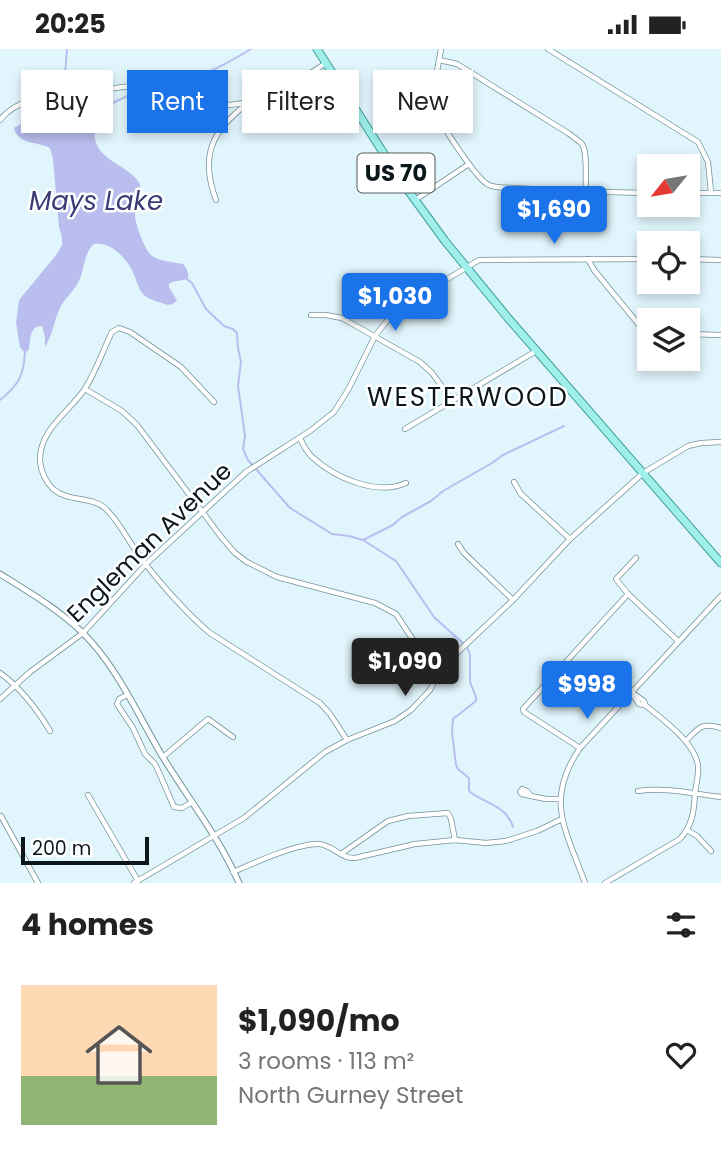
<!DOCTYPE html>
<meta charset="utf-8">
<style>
:root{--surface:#fff;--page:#f6f6f6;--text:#222;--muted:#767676;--line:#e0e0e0;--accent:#1a73e8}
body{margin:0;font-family:Poppins,sans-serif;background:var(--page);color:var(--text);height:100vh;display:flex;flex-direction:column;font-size:26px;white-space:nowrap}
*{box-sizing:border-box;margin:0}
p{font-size:23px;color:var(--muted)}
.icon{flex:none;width:38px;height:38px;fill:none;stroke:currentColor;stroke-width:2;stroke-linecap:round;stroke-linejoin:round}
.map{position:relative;height:834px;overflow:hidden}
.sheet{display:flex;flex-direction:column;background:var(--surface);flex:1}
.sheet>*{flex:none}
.guide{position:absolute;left:21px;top:21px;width:679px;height:63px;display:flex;gap:14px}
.needle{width:46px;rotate:240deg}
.fabs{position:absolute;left:637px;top:105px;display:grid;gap:14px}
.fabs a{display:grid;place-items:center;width:63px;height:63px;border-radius:0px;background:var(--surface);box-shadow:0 4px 10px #0003;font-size:35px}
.scale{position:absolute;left:21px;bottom:18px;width:128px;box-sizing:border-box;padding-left:7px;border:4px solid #0b171b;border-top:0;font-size:19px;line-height:24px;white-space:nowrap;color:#0b171b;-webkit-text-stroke:5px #fff;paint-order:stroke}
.price{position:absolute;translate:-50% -60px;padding:0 16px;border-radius:7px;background:var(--accent);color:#fff;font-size:23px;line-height:46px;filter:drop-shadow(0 2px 4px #0008)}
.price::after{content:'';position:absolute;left:50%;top:42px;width:21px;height:16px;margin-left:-10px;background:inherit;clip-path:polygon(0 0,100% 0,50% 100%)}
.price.current{background:#222;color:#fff}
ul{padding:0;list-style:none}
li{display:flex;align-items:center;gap:21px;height:175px;padding:0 21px}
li+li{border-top:2px solid var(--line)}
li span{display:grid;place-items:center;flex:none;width:196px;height:140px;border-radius:0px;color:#555}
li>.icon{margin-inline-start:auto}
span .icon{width:84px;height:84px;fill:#fffc;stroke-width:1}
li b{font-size:30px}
h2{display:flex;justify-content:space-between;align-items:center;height:84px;padding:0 21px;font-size:30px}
.tag{padding:0 24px;border-radius:0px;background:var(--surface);box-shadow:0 4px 10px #0003;font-size:24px;line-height:63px}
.tag.current{background:var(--accent);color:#fff}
.status{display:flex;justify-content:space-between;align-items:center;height:49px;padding:0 35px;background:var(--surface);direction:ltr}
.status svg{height:19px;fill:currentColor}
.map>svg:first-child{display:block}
.water{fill:#b9beee}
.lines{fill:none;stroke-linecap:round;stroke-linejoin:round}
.stream{stroke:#b9beee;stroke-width:2}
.minor-casing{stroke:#72929c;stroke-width:6}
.tertiary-casing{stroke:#72929c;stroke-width:7}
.primary-casing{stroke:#429e9a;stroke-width:9}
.minor{stroke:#fff;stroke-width:4.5}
.tertiary{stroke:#fff;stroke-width:5}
.primary{stroke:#9ff0eb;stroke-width:7}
.labels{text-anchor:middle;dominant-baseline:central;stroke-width:5;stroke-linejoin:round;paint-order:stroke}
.shield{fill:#fff;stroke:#545d5f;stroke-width:2}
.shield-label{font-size:23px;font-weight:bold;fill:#0b171b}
.street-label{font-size:24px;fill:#0b171b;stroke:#fff}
.water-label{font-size:26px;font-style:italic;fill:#3b3b76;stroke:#fff}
.neighbourhood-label{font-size:26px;letter-spacing:2px;fill:#0b171b;stroke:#fff}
</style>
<div class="status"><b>20:25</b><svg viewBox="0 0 49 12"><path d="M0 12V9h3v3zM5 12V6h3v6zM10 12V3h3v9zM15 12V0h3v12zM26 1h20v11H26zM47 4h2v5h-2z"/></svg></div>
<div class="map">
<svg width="721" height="834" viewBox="0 0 721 834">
<rect width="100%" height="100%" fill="#e1f5fc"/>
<path class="water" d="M83 46 102 48C109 64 92 74 95 90 99 111 126 116 137 131 146 142 137 151 135 162 134 169 137 176 139 183 150 212 153 210 183 215 187 219 189 225 188 230L172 233 169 235V238L177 252C172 256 169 257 162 254 155 252 147 250 142 244 138 238 136 230 133 223 126 209 111 192 94 195 85 202 84 219 80 230 75 241 66 248 61 257 54 271 53 285 45 298V288L42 277C29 277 31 290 29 300L25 304 20 298 16 274 19 251 57 205 62 196V188L59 178 53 110 50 99C37 92 18 96 14 79 22 74 40 68 43 63 45 59 46 55 48 51Z"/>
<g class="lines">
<g class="stream">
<polyline points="67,0 65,26 68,45"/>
<path d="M148 36 150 33C156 32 161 34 167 34 196 32 227 15 251 0"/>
<polyline points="102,59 140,41"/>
<path d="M187 230 192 234 206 260 224 277 233 280 237 284 238 299 241 313 238 337 245 387 243 400 248 411 290 459 332 485 349 487 363 491 396 512 434 568 467 598 470 606V633L476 648V652L453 670 452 683 456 716 458 720 469 729V741L470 743C486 755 507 757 513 778"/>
<path d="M0 351C19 336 24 326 25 302"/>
<polyline points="363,491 393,476 402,468 431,452 443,442 492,414 503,406 564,377"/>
</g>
<g class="minor-casing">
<g id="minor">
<path d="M441 0C438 20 432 38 435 58 437 71 477 131 489 136 497 140 508 138 516 139 560 142 605 143 649 144"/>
<polyline points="548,0 698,93 708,113 711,143"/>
<path d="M439 11 457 15 568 84C572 87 578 91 582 95 588 104 585 130 586 142"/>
<path d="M0 71C21 44 58 48 89 44 108 41 127 35 147 38 156 40 164 44 172 47 190 54 210 58 229 56 266 53 296 34 326 14"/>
<polyline points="688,144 721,144"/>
<path d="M216 151C200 108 211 82 247 55"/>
<polyline points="415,151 469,115"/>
<polyline points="588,210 594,221 640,277 649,283"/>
<polyline points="688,210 721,211"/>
<polyline points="311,266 326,266 342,269 420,313 432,324 452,351"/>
<polyline points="688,285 721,286"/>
<polyline points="85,340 122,362 137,376 222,489 235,504 247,513 277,528 375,554 396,565 423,606 439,623"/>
<path d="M214 353 181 318 130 283 119 279 112 283C103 301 95 325 84 341 68 364 39 381 40 412 41 422 46 433 53 440 69 454 92 446 107 461 119 473 128 491 138 505 156 530 186 564 210 584L320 654 330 665 347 691"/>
<polyline points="405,380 536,302"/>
<path d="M300 389C303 396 307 403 312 408 335 429 377 447 406 434"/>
<polyline points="514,433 521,445 570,490"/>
<polyline points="458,495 464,504 513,551"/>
<polyline points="636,509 616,530 628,545 678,592"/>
<path d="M0 624C22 640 37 660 50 682"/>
<polyline points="631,643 639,655 644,656"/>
<polyline points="127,646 119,650 117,655 133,679 145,705 155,715 161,728 174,758 182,759 192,753"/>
<polyline points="0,650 30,623 83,584 146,515 246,423 310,382 334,363 348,341 375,287 386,273 402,259 434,238 479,211 649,210"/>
<path d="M686 692C698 679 702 673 721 679"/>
<polyline points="580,699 524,663 523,660 628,545"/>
<polyline points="163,708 208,670 233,688"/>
<polygon points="522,740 527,742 531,747 522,745 520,743"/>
<path d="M638 742C665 738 694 745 721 748"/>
<polyline points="88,746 138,832"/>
<polyline points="531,747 546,750 560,750"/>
<polyline points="1,767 38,834"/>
<polyline points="687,781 697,787 711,802"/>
<polyline points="341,805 388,772 408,767 448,764 451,770 455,791"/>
<path d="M233 823C254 814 298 794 319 795 333 796 341 810 355 809L415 795 455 791 486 794 506 792 537 782 562 770"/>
<polyline points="134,834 244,769 325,703 347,691 395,672 411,661 430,641 439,623 459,602 513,551 570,490 643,424 688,397 701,394 721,393"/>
<path d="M585 834C566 781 544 751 580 699L721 547"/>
<path d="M605 834 680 790C693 775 694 762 695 744 696 735 699 726 698 717 696 694 662 670 645 656L644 652 631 643"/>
</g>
</g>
<g class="tertiary-casing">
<path id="tertiary" d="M0 525C29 543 58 560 83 584 117 618 137 664 161 705 187 748 219 788 239 834"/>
</g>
<g class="primary-casing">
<polyline id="primary" points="317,0 402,133 445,192 508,269 721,514"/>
</g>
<use href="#minor" class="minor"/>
<use href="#tertiary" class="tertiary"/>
<use href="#primary" class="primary"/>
</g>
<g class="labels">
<rect class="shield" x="357.5" y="104.5" width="77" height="39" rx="5"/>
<g class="shield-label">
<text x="396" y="124">US 70</text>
</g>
<g class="street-label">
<text transform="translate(149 493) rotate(-44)">Engleman Avenue</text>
</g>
<g class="water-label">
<text x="96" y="152">Mays Lake</text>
</g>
<g class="neighbourhood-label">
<text x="468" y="348">WESTERWOOD</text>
</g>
</g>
</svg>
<div class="fabs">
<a><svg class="needle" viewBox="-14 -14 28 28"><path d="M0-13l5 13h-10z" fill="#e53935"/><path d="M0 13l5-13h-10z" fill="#767676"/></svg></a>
<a><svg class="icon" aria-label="locate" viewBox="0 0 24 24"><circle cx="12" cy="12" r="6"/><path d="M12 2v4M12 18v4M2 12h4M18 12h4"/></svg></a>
<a><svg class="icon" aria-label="layers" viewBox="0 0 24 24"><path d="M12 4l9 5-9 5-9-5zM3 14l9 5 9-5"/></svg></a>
</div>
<div class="scale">200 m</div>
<b class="price" style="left:554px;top:197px">$1,690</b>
<b class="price" style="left:395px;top:284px">$1,030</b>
<b class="price current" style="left:405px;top:649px">$1,090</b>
<b class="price" style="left:587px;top:672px">$998</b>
<div class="guide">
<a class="tag">Buy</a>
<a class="tag current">Rent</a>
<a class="tag">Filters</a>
<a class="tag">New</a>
</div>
</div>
<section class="sheet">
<h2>4 homes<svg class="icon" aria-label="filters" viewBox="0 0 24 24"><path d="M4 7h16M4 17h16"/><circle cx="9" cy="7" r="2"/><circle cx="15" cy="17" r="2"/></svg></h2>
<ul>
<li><span style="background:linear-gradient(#ffd9b3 65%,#8fb573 0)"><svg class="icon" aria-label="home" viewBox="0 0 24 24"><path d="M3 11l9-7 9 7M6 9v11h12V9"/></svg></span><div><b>$1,090/mo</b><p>3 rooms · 113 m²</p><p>North Gurney Street</p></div><svg class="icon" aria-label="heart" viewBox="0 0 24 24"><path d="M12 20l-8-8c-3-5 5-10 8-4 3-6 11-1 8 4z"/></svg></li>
</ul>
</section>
